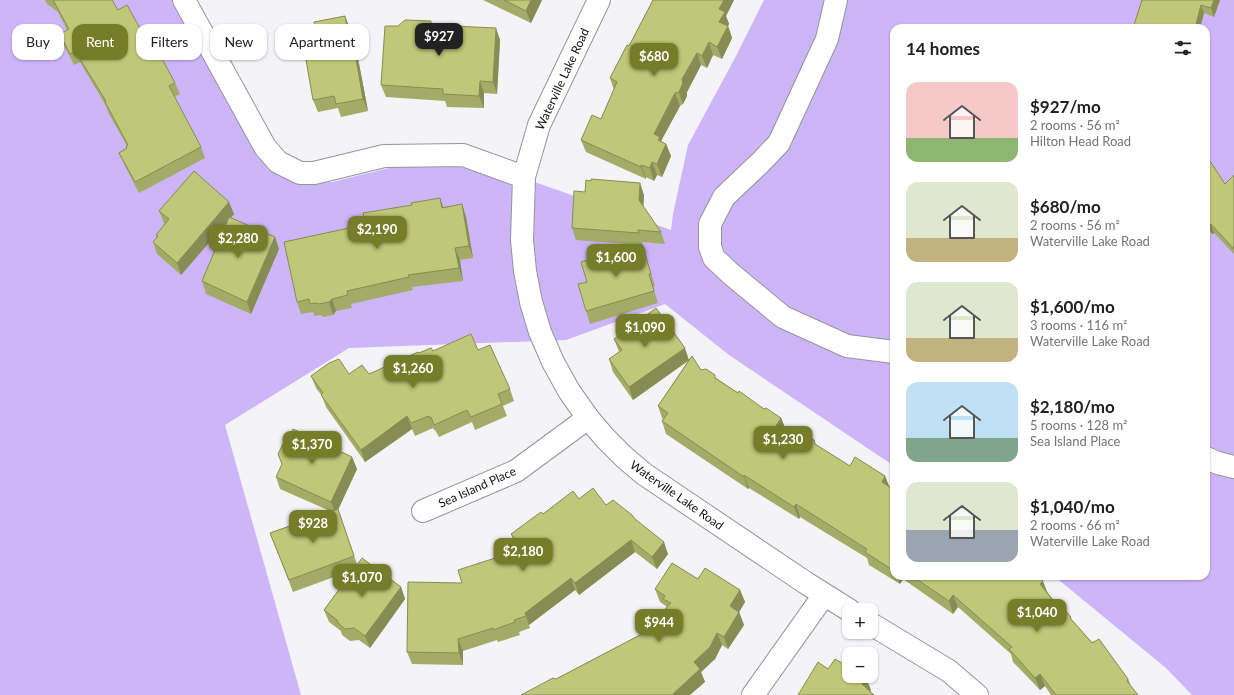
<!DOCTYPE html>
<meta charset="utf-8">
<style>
:root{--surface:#fff;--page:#f2f2f2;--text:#202124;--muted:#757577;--accent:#757d28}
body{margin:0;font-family:Lato,sans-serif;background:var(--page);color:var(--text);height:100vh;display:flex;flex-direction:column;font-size:15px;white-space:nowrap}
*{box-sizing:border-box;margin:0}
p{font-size:13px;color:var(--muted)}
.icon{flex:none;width:22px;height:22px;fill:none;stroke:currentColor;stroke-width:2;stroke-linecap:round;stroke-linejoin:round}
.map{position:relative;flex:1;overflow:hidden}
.panel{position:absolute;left:890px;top:24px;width:320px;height:556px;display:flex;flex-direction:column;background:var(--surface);border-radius:12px;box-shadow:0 1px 3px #0004}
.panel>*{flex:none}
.banner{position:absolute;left:12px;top:24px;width:380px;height:36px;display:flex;gap:8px}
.controls{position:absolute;left:842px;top:603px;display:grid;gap:8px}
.controls a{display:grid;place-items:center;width:36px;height:36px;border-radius:8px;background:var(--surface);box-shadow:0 1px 3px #0004;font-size:20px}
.price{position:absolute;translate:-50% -34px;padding:0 9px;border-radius:8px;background:var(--accent);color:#fff;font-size:13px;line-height:26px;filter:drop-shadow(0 1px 2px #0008)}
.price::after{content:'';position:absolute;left:50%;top:24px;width:12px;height:9px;margin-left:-6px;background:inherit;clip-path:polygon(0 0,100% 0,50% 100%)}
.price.active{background:#222;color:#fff}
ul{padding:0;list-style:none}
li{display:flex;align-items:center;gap:12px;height:100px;padding:0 16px}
li span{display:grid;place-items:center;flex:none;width:112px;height:80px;border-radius:12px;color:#555}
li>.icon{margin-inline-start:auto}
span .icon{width:48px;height:48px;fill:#fffc;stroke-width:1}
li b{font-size:17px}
h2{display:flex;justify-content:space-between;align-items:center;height:48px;padding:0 16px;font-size:17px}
.tag{padding:0 14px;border-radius:12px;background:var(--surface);box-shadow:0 1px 3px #0004;font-size:14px;line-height:36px}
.tag.active{background:var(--accent);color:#fff}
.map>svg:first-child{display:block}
.green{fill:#cdb5fa}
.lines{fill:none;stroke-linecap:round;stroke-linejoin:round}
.minor-casing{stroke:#969498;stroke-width:24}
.minor{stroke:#fff;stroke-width:22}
.wall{fill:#a3ac67}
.shaded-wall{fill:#858c54}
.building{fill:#bec878;stroke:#858c54}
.labels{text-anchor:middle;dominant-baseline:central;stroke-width:4;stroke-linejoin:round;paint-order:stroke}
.street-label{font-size:12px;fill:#121113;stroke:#fff}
</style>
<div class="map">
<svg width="1234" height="695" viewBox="0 0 1234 695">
<rect width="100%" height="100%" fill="#f4f3f7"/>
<polygon class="green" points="0,0 183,0 270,160 313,183 332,182 393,167 436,164 474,169 526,179 671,230 673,214 688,145 736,56 764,0 1234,0 1234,695 1192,695 1166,668 1054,576 1206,576 1206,28 894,28 894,466 729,355 665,304 566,340 349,348 225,425 301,695 0,695"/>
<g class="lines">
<g class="minor-casing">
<g id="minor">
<polyline points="184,0 265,147 278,162 300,173 314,173 384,156 463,155 524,177"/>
<polyline points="599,0 539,125 524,177 522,240 525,271 531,302 540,332 553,362 569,391 588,418 605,438 624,457 644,474 806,583 849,610"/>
<polyline points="836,0 827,39 779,143 761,162 724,197 710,224 710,247 714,258 731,274 783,317 847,346 894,352"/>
<polyline points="1206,458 1218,463 1234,467"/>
<polyline points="423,511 516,471 588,418"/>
<polyline points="871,624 949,671 977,695"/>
<polyline points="753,695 824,595"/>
</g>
</g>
<use href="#minor" class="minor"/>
</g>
<g class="wall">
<polygon points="45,0 112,0 118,10 154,53 175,83 180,94 174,97 201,147 205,158 139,193 124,164 119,153 127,148 127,146 109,114 106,106 80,62 74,65 64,46 60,34 67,30 58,12 47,4"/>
<polygon points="483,0 542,0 531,23"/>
<polygon points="653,0 734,0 726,16 729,24 728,26 732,38 722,59 713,55 707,68 701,65 687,92 687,96 683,104 680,106 661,141 662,142 666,144 671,156 662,177 657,175 654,181 646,177 646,179 586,152 581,140 601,119 614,90 610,78 629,46"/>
<polygon points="1142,0 1220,0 1214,17 1204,13 1200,28 1133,28"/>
<polygon points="345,16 350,29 351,36 356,48 368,111 341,117 338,108 318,112 313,100 319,57"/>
<polygon points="432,25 500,40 497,94 484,93 484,108 447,107 445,101 386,97 381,85 398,26"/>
<polygon points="1206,155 1225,184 1234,175 1234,254 1214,233 1212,234 1208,230 1206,232"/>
<polygon points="644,195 643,207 661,232 665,244 642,242 643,245 642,245 646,257 655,286 653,287 658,303 590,324 586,311 587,282 640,245 576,240 572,228"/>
<polygon points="440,198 443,207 462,204 466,217 473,258 460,260 463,281 412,287 413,290 351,304 352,308 336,311 333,315 323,317 321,315 314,316 313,312 301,314 297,302 363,225 364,218 412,205"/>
<polygon points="159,211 234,214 230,218 275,237 279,249 251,314 206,294 202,281 226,223 181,275 157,254 153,242 157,238 156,235 165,224 164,223"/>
<polygon points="614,339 689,360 701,370 716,378 738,393 764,409 781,418 786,430 780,439 814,440 815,444 850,466 885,476 889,487 894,490 894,576 1037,576 1048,593 1060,609 1072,620 1131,686 1138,695 1051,695 1045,686 1040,690 1013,662 1011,654 958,607 953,614 903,579 900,584 869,565 867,558 800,517 799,519 749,488 748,489 666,434 662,421 663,419 662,418 658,406 688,361 633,400 613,372 609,359 619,352"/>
<polygon points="478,350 510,389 514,401 503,406 507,416 475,430 472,422 439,437 435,430 434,430 433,428 415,436 412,429 365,462 326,407 322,396 316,388 311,376 349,374 369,374 433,351"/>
<polygon points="352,457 357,469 338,510 357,564 401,587 405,599 370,648 359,640 350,641 342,635 341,631 329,622 324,610 353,570 293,592 270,533 330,511 280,489 276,477"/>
<polygon points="579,499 606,505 635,519 668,554 657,569 635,552 579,595 575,590 529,625 530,628 519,632 520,635 498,642 497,640 463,651 463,665 412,664 407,652 519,550 516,546 511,534 543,514"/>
<polygon points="698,579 740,590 745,602 739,612 744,625 728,649 722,645 715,659 701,672 705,682 556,679 640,635 667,608 666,606 660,602 655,589"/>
</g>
<g class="shaded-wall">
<polygon points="531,0 542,0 531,23 526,11"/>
<polygon points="724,0 734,0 726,16 729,24 728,26 732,38 722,59 717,47 719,22 719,9"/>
<polygon points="1214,0 1220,0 1214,17 1211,8"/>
<polygon points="1201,5 1204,13 1200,28 1195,28"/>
<polygon points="345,16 350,29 354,49 349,36"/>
<polygon points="496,28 500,40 497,94 493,82"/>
<polygon points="352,36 356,48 368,111 363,99"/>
<polygon points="709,42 713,55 707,68 702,56"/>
<polygon points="697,53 701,65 687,92 687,96 683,104 679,92 682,79"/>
<polygon points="480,81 484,93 484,108 479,96"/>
<polygon points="675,93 680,106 661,141 664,149 666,144 671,156 662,177 657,164 654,134"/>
<polygon points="652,162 657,175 654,181 650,168"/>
<polygon points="641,165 646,177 646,179 641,167"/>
<polygon points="640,183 644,195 643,213 639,200"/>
<polygon points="440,198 444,210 442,208"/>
<polygon points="229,202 234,214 181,275 177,263"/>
<polygon points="462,204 466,217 473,258 469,246"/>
<polygon points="1206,224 1208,230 1206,232"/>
<polygon points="1211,224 1214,233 1212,234 1209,226"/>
<polygon points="275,237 279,249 251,314 247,302"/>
<polygon points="455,248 460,260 463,281 459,268"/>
<polygon points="332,299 336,311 333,315 329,302"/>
<polygon points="685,348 689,360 633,400 629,387"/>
<polygon points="407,416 412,429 365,462 361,450"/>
<polygon points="781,418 786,430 771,454 766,441"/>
<polygon points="352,457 357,469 336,514 331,502"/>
<polygon points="744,475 749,488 748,489 744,477"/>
<polygon points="885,476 890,488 882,482"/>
<polygon points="796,504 800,517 799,519 794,507"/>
<polygon points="631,540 635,552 579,595 575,583"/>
<polygon points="664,542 668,554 657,569 652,557"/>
<polygon points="897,576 902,576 903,579 900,584"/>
<polygon points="571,578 575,590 529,625 525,613"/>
<polygon points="1043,581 1048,594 1040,584"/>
<polygon points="401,587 405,599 370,648 365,636"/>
<polygon points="740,590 745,602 735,619 730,606"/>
<polygon points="953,595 958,607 953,614 949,601"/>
<polygon points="739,612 744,625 728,649 724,637"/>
<polygon points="717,633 722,645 715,659 701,672 705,682 690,695 672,695 694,662"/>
<polygon points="458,639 463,651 463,665 459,653"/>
<polygon points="1040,674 1045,686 1040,690 1035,678"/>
<polygon points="866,678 871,690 868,695 862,684"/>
<polygon points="1128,679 1133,692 1127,681"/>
</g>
<g class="building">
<polygon points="53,0 112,0 118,10 127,5 154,53 158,51 175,83 169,86 201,147 135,182 119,153 127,148 126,146 128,145 105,102 106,101 75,51 70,54 60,34 69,29"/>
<polygon points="504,0 531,0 526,11"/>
<polygon points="653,0 724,0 719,9 725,12 719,22 728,26 717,47 709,42 702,56 697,53 682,79 683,83 679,92 675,93 654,134 660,137 658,140 666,144 657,164 652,162 650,168 641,165 641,167 581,140 592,115 601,119 617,82 610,78 627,45 629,46"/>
<polygon points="1142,0 1214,0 1211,8 1201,5 1195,28 1133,28"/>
<polygon points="345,16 349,36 352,36 363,99 336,104 334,96 313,100 306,60 319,57 314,22"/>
<polygon points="405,20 431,21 431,25 496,28 493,82 480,81 479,96 443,94 443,89 381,85 385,26 398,26"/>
<polygon points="1206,155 1225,184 1234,175 1234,249 1211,224 1209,226 1206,222"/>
<polygon points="194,171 229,202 177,263 153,242 158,236 156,235 169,219 159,211"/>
<polygon points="591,179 640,183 639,200 661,232 638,230 639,233 572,228 574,191 585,192 586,180 591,181"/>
<polygon points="440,198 442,208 462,204 469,246 455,248 459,268 408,275 409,277 347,291 348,295 332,299 329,302 319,304 316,303 310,304 309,299 297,302 284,242 363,225 362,218 364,218 363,213 412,205 411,203"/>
<polygon points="229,217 275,237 247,302 202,281"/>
<polygon points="642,244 651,274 649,274 654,291 586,311 578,284 587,282 581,262"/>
<polygon points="656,308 685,348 629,387 609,359 622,350 614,339"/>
<polygon points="471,334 478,350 490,345 510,389 498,394 502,404 471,417 467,410 434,425 431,417 430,418 429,416 411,423 407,416 361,450 321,395 323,393 311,376 329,363 339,359 349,374 362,365 369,374 418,352 419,353 431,348 433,351"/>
<polygon points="692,356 701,370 706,369 715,375 715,378 738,393 739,391 764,409 766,408 781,418 766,441 806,435 814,440 815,444 850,466 855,457 885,476 882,482 894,490 894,571 865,552 867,549 796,504 794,507 744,475 744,477 662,421 668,413 658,406"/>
<polygon points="293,429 352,457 331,502 276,477 282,464 278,454 283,444 287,443"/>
<polygon points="593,488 606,505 613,500 632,515 635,519 664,542 652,557 631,540 575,583 571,578 525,613 526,616 514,620 515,622 493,630 493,628 458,639 459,653 407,652 408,582 462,583 458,570 523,549 511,534 541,512 543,514 573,491 579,499"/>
<polygon points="338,509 354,556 289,580 270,533"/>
<polygon points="362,558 401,587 365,636 354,628 345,629 338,623 337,620 324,610"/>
<polygon points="672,563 698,579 705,568 740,590 730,606 739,612 724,637 717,633 710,647 694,662 700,669 672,695 521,695 553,678 556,679 640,635 671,603 663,599 665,596 655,589"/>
<polygon points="912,576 1037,576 1043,581 1040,584 1060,609 1064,609 1070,616 1071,619 1092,643 1099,639 1128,679 1127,681 1138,695 1056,695 1040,674 1035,678 1009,649 1012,647 953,595 949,601"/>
<polygon points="835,659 849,667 849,676 863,676 866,678 862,684 874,695 798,695 818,662 828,669"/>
</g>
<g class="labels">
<g class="street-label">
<text transform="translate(562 79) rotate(-65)">Waterville Lake Road</text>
<text transform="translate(477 487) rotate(-24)">Sea Island Place</text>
<text transform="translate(677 495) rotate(35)">Waterville Lake Road</text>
</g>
</g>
</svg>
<div class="controls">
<a>+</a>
<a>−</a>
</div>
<b class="price active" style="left:439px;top:57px">$927</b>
<b class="price" style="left:654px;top:77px">$680</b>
<b class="price" style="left:377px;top:250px">$2,190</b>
<b class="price" style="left:238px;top:259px">$2,280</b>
<b class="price" style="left:616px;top:278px">$1,600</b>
<b class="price" style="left:645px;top:348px">$1,090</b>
<b class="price" style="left:413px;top:389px">$1,260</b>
<b class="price" style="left:783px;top:460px">$1,230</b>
<b class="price" style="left:312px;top:465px">$1,370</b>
<b class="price" style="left:313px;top:544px">$928</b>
<b class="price" style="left:523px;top:572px">$2,180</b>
<b class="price" style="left:362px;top:598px">$1,070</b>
<b class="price" style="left:1037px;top:633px">$1,040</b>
<b class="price" style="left:659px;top:643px">$944</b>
<div class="banner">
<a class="tag">Buy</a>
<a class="tag active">Rent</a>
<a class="tag">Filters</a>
<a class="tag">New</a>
<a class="tag">Apartment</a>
</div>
<section class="panel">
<h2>14 homes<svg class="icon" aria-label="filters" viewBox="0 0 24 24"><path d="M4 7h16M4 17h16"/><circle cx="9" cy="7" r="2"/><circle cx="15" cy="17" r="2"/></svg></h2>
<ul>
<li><span style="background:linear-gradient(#f6c9c9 70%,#8fb573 0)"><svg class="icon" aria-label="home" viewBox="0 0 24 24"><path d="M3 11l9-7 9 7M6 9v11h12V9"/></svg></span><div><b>$927/mo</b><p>2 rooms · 56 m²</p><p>Hilton Head Road</p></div></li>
<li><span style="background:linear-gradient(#dfe7d0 70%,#c2b280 0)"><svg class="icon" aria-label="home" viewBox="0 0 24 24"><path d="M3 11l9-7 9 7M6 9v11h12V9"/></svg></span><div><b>$680/mo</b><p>2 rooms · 56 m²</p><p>Waterville Lake Road</p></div></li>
<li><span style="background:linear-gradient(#dfe7d0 70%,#c2b280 0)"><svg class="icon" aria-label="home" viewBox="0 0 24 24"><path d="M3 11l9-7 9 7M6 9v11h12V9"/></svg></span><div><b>$1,600/mo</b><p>3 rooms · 116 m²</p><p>Waterville Lake Road</p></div></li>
<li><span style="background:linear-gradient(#bfe0f5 70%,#7fa58c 0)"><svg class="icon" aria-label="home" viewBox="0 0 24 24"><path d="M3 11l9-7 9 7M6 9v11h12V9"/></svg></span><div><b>$2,180/mo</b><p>5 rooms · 128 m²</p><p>Sea Island Place</p></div></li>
<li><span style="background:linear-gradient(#dfe7d0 60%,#9aa5b1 0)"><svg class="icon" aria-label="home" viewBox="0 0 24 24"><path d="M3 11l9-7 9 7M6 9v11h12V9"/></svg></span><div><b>$1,040/mo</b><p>2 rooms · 66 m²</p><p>Waterville Lake Road</p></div></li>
</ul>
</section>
</div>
